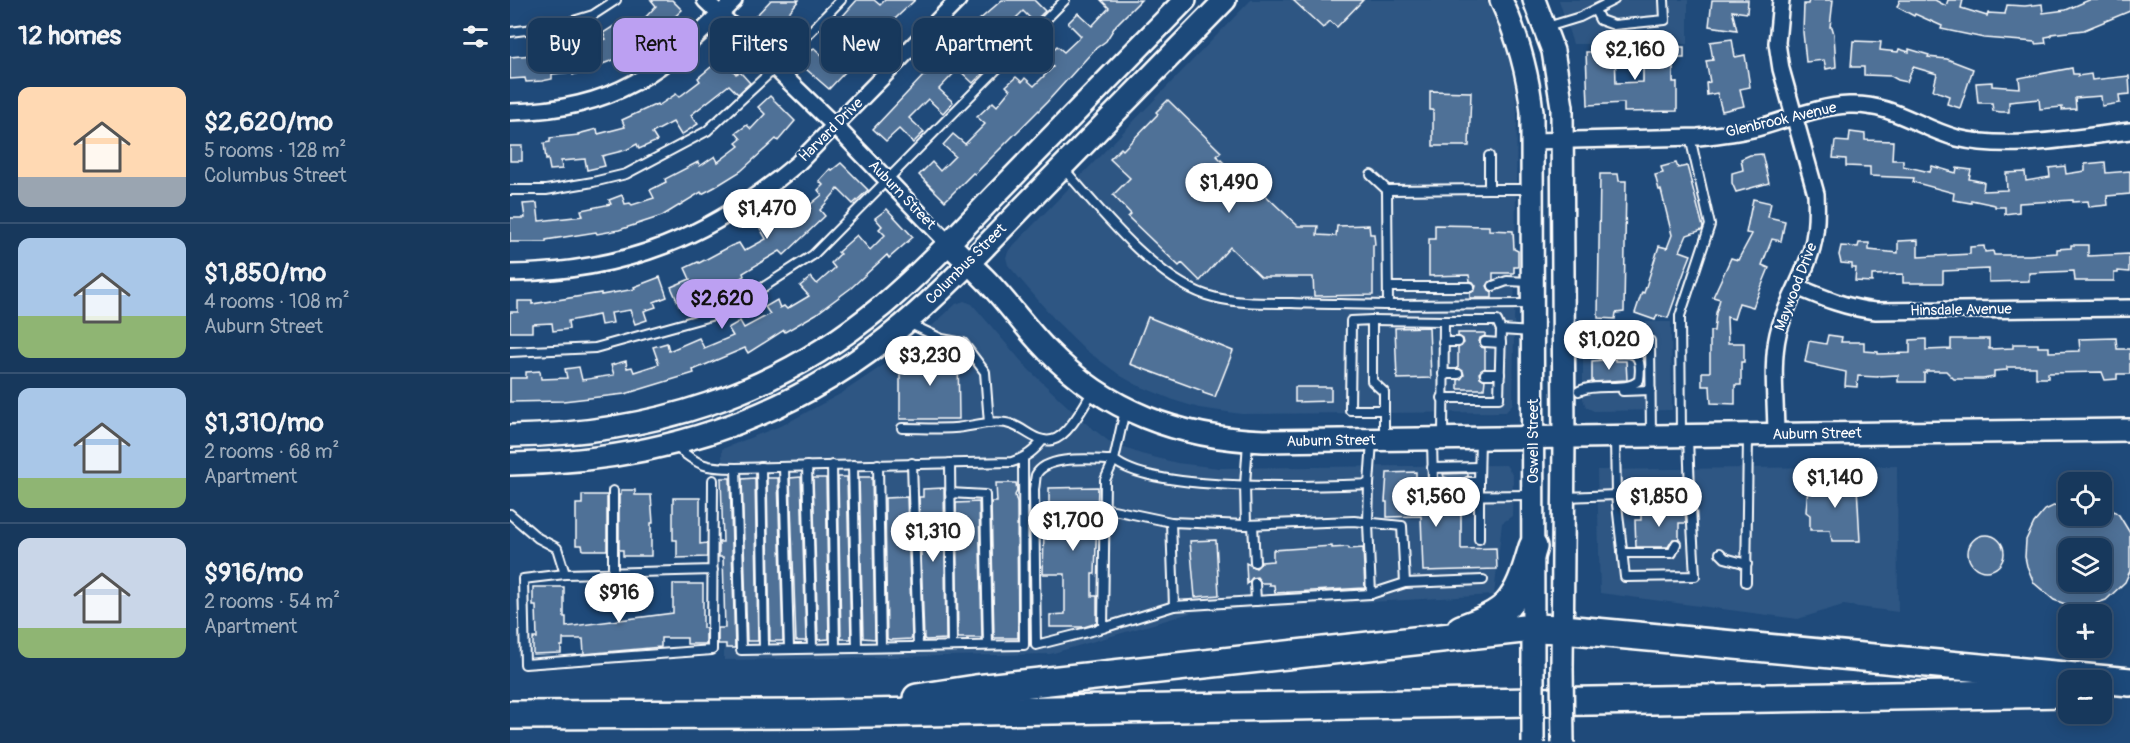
<!DOCTYPE html>
<meta charset="utf-8">
<style>
:root{--surface:#17385c;--page:#203f62;--text:#f1f3f6;--muted:#9eacbb;--line:#365272;--accent:#bca0f2}
body{margin:0;font-family:Pangolin,sans-serif;background:var(--page);color:var(--text);height:100vh;display:flex;flex-direction:column;font-size:22px;white-space:nowrap}
*{box-sizing:border-box;margin:0}
p{font-size:20px;color:var(--muted)}
.icon{flex:none;width:33px;height:33px;fill:none;stroke:currentColor;stroke-width:2;stroke-linecap:round;stroke-linejoin:round}
.map{position:relative;flex:1;overflow:hidden}
.sheet{display:flex;flex-direction:column;background:var(--surface);width:510px}
.sheet>*{flex:none}
.hud{position:absolute;left:18px;top:18px;width:570px;height:54px;display:flex;gap:12px}
.buttons{position:absolute;left:1548px;top:472px;display:grid;gap:12px}
.buttons a{display:grid;place-items:center;width:54px;height:54px;border-radius:12px;background:var(--surface);box-shadow:0 3px 15px #0003,0 0 0 2px var(--line);font-size:30px}
.price{position:absolute;translate:-50% -51px;padding:0 14px;border-radius:21px;background:#fff;color:#222;font-size:20px;line-height:39px;filter:drop-shadow(0 2px 3px #0008)}
.price::after{content:'';position:absolute;left:50%;top:36px;width:18px;height:14px;margin-left:-9px;background:inherit;clip-path:polygon(0 0,100% 0,50% 100%)}
.price.on{background:var(--accent);color:#111}
ul{padding:0;list-style:none}
li{display:flex;align-items:center;gap:18px;height:150px;padding:0 18px}
li+li{border-top:2px solid var(--line)}
li span{display:grid;place-items:center;flex:none;width:168px;height:120px;border-radius:12px;color:#555}
li>.icon{margin-inline-start:auto}
span .icon{width:72px;height:72px;fill:#fffc;stroke-width:1}
li b{font-size:26px}
h2{display:flex;justify-content:space-between;align-items:center;height:72px;padding:0 18px;font-size:26px}
.pill{padding:0 21px;border-radius:12px;background:var(--surface);box-shadow:0 3px 15px #0003,0 0 0 2px var(--line);font-size:21px;line-height:54px}
.pill.on{background:var(--accent);color:#111}
main{display:flex;flex:1;min-height:0}
.map>svg:first-child{display:block}
.built{fill:#2e5683}
.water{fill:#6583a4;stroke:#a3b5c8;stroke-width:1.5}
.building{fill:#507197;stroke:#fff;stroke-width:1.5;fill-rule:evenodd}
.lines{fill:none;stroke-linecap:round;stroke-linejoin:round}
.lane-casing{stroke:#fff;stroke-width:12}
.street-casing{stroke:#fff;stroke-width:20}
.secondary-casing{stroke:#fff;stroke-width:26}
.highway-casing{stroke:#fff;stroke-width:32}
.lane{stroke:#1f4a7a;stroke-width:8}
.street{stroke:#1f4a7a;stroke-width:15}
.secondary{stroke:#1f4a7a;stroke-width:21}
.highway{stroke:#1f4a7a;stroke-width:27}
.secondary-bridge-casing{stroke:#fff;stroke-width:26;stroke-linecap:butt}
.secondary-bridge{stroke:#1f4a7a;stroke-width:21}
.labels{text-anchor:middle;dominant-baseline:central;stroke-width:4.5;stroke-linejoin:round;paint-order:stroke}
.street-label{font-size:15px;fill:#fff;stroke:#1f4a7a}
</style>
<main>
<section class="sheet">
<h2>12 homes<svg class="icon" aria-label="filters" viewBox="0 0 24 24"><path d="M4 7h16M4 17h16"/><circle cx="9" cy="7" r="2"/><circle cx="15" cy="17" r="2"/></svg></h2>
<ul>
<li><span style="background:linear-gradient(#ffd9b3 75%,#9aa5b1 0)"><svg class="icon" aria-label="home" viewBox="0 0 24 24"><path d="M3 11l9-7 9 7M6 9v11h12V9"/></svg></span><div><b>$2,620/mo</b><p>5 rooms · 128 m²</p><p>Columbus Street</p></div></li>
<li><span style="background:linear-gradient(#a9c7e8 65%,#8fb573 0)"><svg class="icon" aria-label="home" viewBox="0 0 24 24"><path d="M3 11l9-7 9 7M6 9v11h12V9"/></svg></span><div><b>$1,850/mo</b><p>4 rooms · 108 m²</p><p>Auburn Street</p></div></li>
<li><span style="background:linear-gradient(#a9c7e8 75%,#8fb573 0)"><svg class="icon" aria-label="home" viewBox="0 0 24 24"><path d="M3 11l9-7 9 7M6 9v11h12V9"/></svg></span><div><b>$1,310/mo</b><p>2 rooms · 68 m²</p><p>Apartment</p></div></li>
<li><span style="background:linear-gradient(#c9d6e8 75%,#8fb573 0)"><svg class="icon" aria-label="home" viewBox="0 0 24 24"><path d="M3 11l9-7 9 7M6 9v11h12V9"/></svg></span><div><b>$916/mo</b><p>2 rooms · 54 m²</p><p>Apartment</p></div></li>
</ul>
</section>
<div class="map">
<svg width="1620" height="743" viewBox="0 0 1620 743">
<rect width="100%" height="100%" fill="#1f4a7a"/>
<filter id="ink" filterUnits="userSpaceOnUse"><feTurbulence type="fractalNoise" baseFrequency=".0167" numOctaves="2"/><feDisplacementMap in="SourceGraphic" scale="12" xChannelSelector="R" yChannelSelector="G"/><feConvolveMatrix kernelMatrix="1 2 1 2 8 2 1 2 1" color-interpolation-filters="sRGB"/></filter>
<g filter="url(#ink)">
<g class="built">
<polygon points="741,0 976,0 995,44 1004,84 1007,112 1003,403 996,412 731,414 689,408 666,401 627,385 611,376 577,351 547,322 498,265 496,257 499,250"/>
<polygon points="1049,0 1178,0 1178,44 1063,44"/>
<polygon points="454,301 462,304 518,369 573,421 601,443 631,454 667,463 709,468 996,465 1003,475 1002,516 992,523 984,595 684,612 540,654 214,660 212,449 275,424 332,393 378,362 412,335 446,304"/>
<polygon points="1073,322 1161,322 1162,410 1084,411 1076,407 1073,399"/>
<polygon points="1387,466 1388,612 1333,605 1288,619 1090,593 1087,470"/>
</g>
<polygon class="water" points="87,587 88,590 106,590 108,592 103,596 102,606 98,607 92,602 85,603 83,588"/>
<g class="building">
<polygon points="141,0 162,0 172,10 146,34 106,59 63,75 63,72 42,74 42,79 32,81 16,82 15,78 0,79 0,57 33,54 33,58 55,56 50,37 64,34 67,49 96,39 93,33 104,26 106,28 112,24 116,31 132,21 146,6"/>
<polygon points="261,0 289,0 275,17 279,20 273,27 278,31 268,41 244,18"/>
<polygon points="347,0 364,0 370,5 375,0 405,0 369,34 370,35 319,89 289,63 304,48 313,56 339,26 331,18"/>
<polygon points="492,0 524,0 535,11 524,22 513,11 491,33 494,35 483,46 479,42 461,60 474,72 463,83 448,69 429,89 443,102 433,113 418,99 399,118 414,132 403,143 389,129 376,141 363,129 414,75 415,76 445,45 449,49 472,26 467,22"/>
<polygon points="591,0 631,0 606,25 596,41 585,49 537,102 465,174 463,173 435,201 409,175 422,162 430,171 445,156 433,145 443,134 455,144 475,124 467,117 483,102 487,106 500,90 496,86 506,77 512,82 515,78 524,86 543,67 527,52 537,42 544,49 547,46 554,52 571,36 558,23 568,13 582,26 599,8"/>
<polygon points="783,0 853,0 827,27 820,21 813,28"/>
<polygon points="1202,0 1238,0 1237,13 1222,11 1227,30 1199,26"/>
<polygon points="1299,0 1323,0 1320,27 1322,27 1324,34 1326,67 1316,69 1314,60 1296,62 1293,32 1294,4 1298,4"/>
<polygon points="1390,0 1425,0 1436,6 1438,0 1453,0 1451,8 1477,16 1478,13 1495,14 1497,5 1515,6 1532,4 1533,13 1556,10 1579,0 1620,0 1620,11 1574,30 1541,34 1541,36 1535,37 1536,43 1525,44 1525,42 1474,38 1431,29 1432,26 1405,14 1404,16 1387,7"/>
<polygon points="1222,39 1225,57 1235,55 1240,87 1230,89 1234,106 1212,111 1207,93 1197,95 1196,83 1200,82 1196,61 1203,60 1200,42"/>
<polygon points="1343,41 1371,42 1370,50 1388,52 1389,49 1399,52 1399,49 1419,55 1418,57 1437,59 1463,69 1450,108 1437,104 1439,96 1423,90 1427,74 1403,67 1397,82 1388,80 1381,76 1354,75 1354,67 1341,67"/>
<polygon points="1123,47 1174,47 1174,58 1163,58 1163,82 1167,82 1167,111 1114,112 1114,103 1078,105 1076,52 1105,51 1106,83 1133,82 1133,58 1124,58"/>
<polygon points="213,57 226,74 230,72 240,83 228,94 219,85 181,115 188,124 171,135 163,122 142,133 147,141 129,149 127,144 116,150 92,156 95,166 77,170 75,159 51,161 52,169 40,170 38,159 36,160 34,143 40,142 40,138 69,135 68,134 87,129 88,134 115,127 112,120 147,104 148,106 166,94 169,97 190,81 188,78"/>
<polygon points="1562,68 1563,74 1568,74 1568,76 1581,74 1582,80 1619,76 1620,94 1609,95 1610,103 1592,106 1591,96 1565,98 1566,109 1552,110 1552,107 1530,109 1529,99 1499,102 1499,112 1491,112 1483,111 1482,103 1468,103 1466,83 1482,82 1482,86 1510,88 1509,78"/>
<polygon points="920,91 961,92 959,146 923,146 923,110 920,110"/>
<polygon points="260,96 285,121 268,141 266,139 231,171 205,187 192,194 191,192 152,216 109,230 87,234 86,232 36,240 36,242 0,242 0,218 15,218 13,204 27,203 29,221 73,216 71,210 101,204 99,200 112,195 115,204 120,203 122,205 144,198 140,190 156,182 155,179 188,162 190,166 205,156 208,162 229,146 226,143 231,139 226,133 237,125 241,129 255,114 248,107"/>
<polygon points="658,100 711,152 707,156 729,178 733,174 788,226 808,226 807,235 826,236 827,226 859,225 860,234 864,234 865,245 863,245 863,295 804,296 803,277 751,277 720,247 690,281 672,263 669,266 618,217 621,214 603,195 620,178 600,159 611,148 613,150 648,114 646,112"/>
<polygon points="1340,132 1355,134 1355,140 1383,141 1382,160 1393,160 1393,166 1420,172 1422,166 1446,173 1447,168 1461,170 1459,179 1474,182 1473,191 1497,190 1496,173 1515,172 1516,181 1540,177 1539,168 1555,166 1556,174 1575,171 1575,164 1595,162 1596,173 1620,171 1620,194 1597,196 1598,205 1579,207 1578,201 1563,202 1563,200 1509,203 1509,212 1495,214 1495,207 1485,207 1485,205 1461,200 1461,203 1443,200 1444,193 1403,182 1404,178 1360,176 1360,167 1336,166 1336,159 1323,158 1325,141 1339,142"/>
<rect x="0" y="146" width="12" height="15"/>
<polygon points="1252,154 1259,183 1226,192 1222,183 1222,173 1233,170 1231,159 1240,155"/>
<polygon points="331,163 358,190 343,204 328,189 310,210 315,216 274,255 270,251 233,273 234,276 213,289 211,286 169,305 161,287 180,279 175,268 188,262 189,263 221,246 229,243 234,251 256,239 250,228 270,217 269,215 278,206 286,216 312,195 308,190 313,185 309,181 320,169 322,170"/>
<polygon points="1166,163 1168,168 1177,166 1193,227 1192,230 1177,235 1170,251 1181,255 1175,270 1158,318 1147,315 1145,320 1125,313 1132,292 1134,293 1149,246 1157,248 1162,235 1151,190 1149,190 1145,175 1153,173 1151,167"/>
<polygon points="1090,174 1108,174 1109,181 1116,181 1114,312 1106,313 1105,319 1088,318"/>
<polygon points="1243,199 1261,203 1258,217 1275,221 1271,241 1262,239 1252,265 1259,268 1243,307 1229,303 1224,319 1217,317 1218,343 1234,343 1234,362 1231,362 1231,385 1225,385 1225,404 1201,403 1200,386 1192,386 1192,372 1200,372 1200,331 1204,331 1206,313 1210,299 1203,297 1221,258 1228,260 1242,234 1236,233"/>
<polygon points="377,209 403,237 379,258 377,255 341,288 306,314 275,332 274,330 238,353 235,348 183,370 184,373 115,394 53,401 0,402 0,378 16,378 16,372 30,371 31,379 57,378 55,369 69,367 72,380 104,375 101,365 116,361 117,368 122,367 124,372 149,364 143,347 157,343 159,351 189,338 194,348 223,336 218,328 230,321 234,328 260,314 255,307 267,300 270,308 274,306 277,309 299,296 290,286 301,277 307,284 325,268 321,263 330,254 328,252 347,235 360,250 375,235 369,229 372,226 365,218"/>
<polygon points="925,225 979,226 979,230 1003,231 1004,249 1008,251 1008,267 1004,267 1004,273 983,273 983,280 977,286 979,290 982,292 982,298 960,298 960,293 965,290 966,286 963,282 960,281 959,275 919,276 919,239 925,239"/>
<polygon points="1408,240 1408,257 1460,254 1460,247 1474,246 1475,252 1483,251 1484,255 1519,255 1547,253 1547,249 1561,248 1561,245 1578,245 1578,256 1619,254 1619,272 1608,271 1608,273 1604,273 1604,281 1565,281 1564,271 1519,273 1519,281 1479,282 1479,269 1433,271 1433,283 1393,283 1393,274 1362,275 1362,282 1345,281 1346,268 1342,268 1342,264 1331,263 1329,255 1331,246 1348,247 1349,243 1359,243 1359,250 1388,253 1388,241"/>
<polygon points="150,277 157,297 144,302 146,307 134,311 137,320 125,324 120,310 101,313 103,323 91,325 89,315 58,321 59,329 43,331 42,323 22,324 22,332 0,332 0,312 8,312 8,301 22,301 22,304 91,293 91,295 125,289 124,287"/>
<polygon points="638,317 723,351 705,397 693,393 693,391 620,364"/>
<polygon points="919,327 921,378 887,379 885,328"/>
<polygon points="948,333 975,333 975,336 970,338 969,342 971,347 975,348 975,368 969,373 970,377 975,380 974,389 948,389 948,380 951,379 954,375 953,371 948,368 948,348 954,343 953,339 948,336"/>
<polygon points="1318,335 1332,337 1331,342 1354,342 1354,351 1368,352 1368,354 1400,353 1400,340 1416,339 1416,350 1441,349 1441,339 1479,339 1479,349 1503,348 1503,344 1528,344 1528,347 1539,347 1539,352 1570,351 1569,339 1606,338 1607,349 1620,349 1620,374 1607,374 1607,379 1595,380 1592,372 1538,373 1538,378 1526,378 1526,367 1497,367 1497,370 1484,371 1484,377 1473,379 1444,379 1436,371 1416,371 1416,373 1414,373 1414,382 1388,382 1388,375 1368,376 1368,377 1348,376 1347,387 1335,386 1336,372 1307,366 1307,365 1295,362 1299,341 1316,344"/>
<polygon points="448,354 449,419 390,419 390,372 395,372 395,355"/>
<polygon points="1105,359 1105,361 1116,361 1117,380 1082,382 1082,361"/>
<polygon points="785,387 821,387 821,401 785,402"/>
<polygon points="906,472 906,501 951,502 951,549 986,548 987,569 913,571 911,516 877,517 877,502 875,502 877,473"/>
<polygon points="958,473 958,476 953,479 952,483 958,490 934,490 939,486 940,482 937,478 934,477 933,474"/>
<polygon points="1326,476 1341,476 1341,480 1347,486 1350,541 1322,541 1320,530 1300,530 1300,515 1296,512 1298,487 1303,483 1307,483 1312,487 1326,487"/>
<polygon points="291,477 296,641 286,641 280,478"/>
<polygon points="328,477 337,477 341,639 331,639"/>
<polygon points="349,477 362,477 365,639 353,638"/>
<polygon points="211,478 220,478 225,648 216,648 216,644 208,644 208,628 215,628 213,557 209,557 209,542 213,542"/>
<polygon points="245,478 248,641 237,641 232,479"/>
<polygon points="257,478 268,478 273,641 260,641"/>
<polygon points="303,478 316,478 319,639 308,640"/>
<polygon points="486,483 506,483 507,491 505,495 507,503 508,638 484,638 481,502 487,502"/>
<polygon points="588,487 585,574 582,574 582,596 587,596 587,623 574,627 540,627 540,615 555,614 555,574 533,574 534,531 539,531 539,488"/>
<polygon points="434,488 436,639 416,640 414,639 409,497 413,497 413,489"/>
<polygon points="111,490 125,490 125,495 141,495 143,523 141,523 141,556 113,556 113,550 109,550 109,495 111,495"/>
<polygon points="72,495 97,495 97,550 73,550 72,545 66,545 66,504 72,504"/>
<polygon points="397,497 402,639 380,640 377,639 375,498"/>
<polygon points="163,498 190,498 190,544 197,543 197,557 167,558 167,540 163,540"/>
<path d="M1558 499V516H1592V502L1609 515 1620 533V571L1615 582 1596 600 1579 606H1561L1544 600 1524 583 1517 566 1515 557 1516 540 1524 523 1535 510ZM1558 549H1592V582H1558Z"/>
<polygon points="469,502 472,638 448,638 446,503"/>
<polygon points="1175,508 1176,523 1169,523 1169,539 1163,539 1158,547 1126,547 1125,520 1131,520 1131,512 1149,512 1149,509"/>
<circle cx="1476" cy="553" r="18"/>
<polygon points="706,540 709,595 685,597 680,541"/>
<polygon points="822,546 822,548 838,547 839,549 853,548 855,588 765,593 764,585 759,585 759,583 751,583 747,577 742,578 737,584 736,563 746,568 751,562 763,561 763,550"/>
<polygon points="163,584 193,584 193,628 196,628 196,644 177,644 177,638 151,638 151,647 74,654 73,639 53,639 53,646 51,646 51,653 23,654 23,638 27,638 26,606 23,606 23,587 54,587 54,617 56,617 56,627 163,613"/>
</g>
<g class="lines">
<g class="lane-casing">
<g id="lane">
<polyline points="1085,10 1090,20 1104,25 1155,20 1154,0"/>
<polyline points="1037,27 1070,17 1104,0"/>
<polyline points="0,32 47,26 83,15 106,0"/>
<path d="M553 168C589 209 643 277 696 295 724 304 753 303 782 303 814 304 846 304 878 305L877 190 979 189V156"/>
<polyline points="861,175 877,190"/>
<polyline points="979,189 1020,189"/>
<polyline points="0,190 36,190 83,182 116,174 197,131 265,68 331,0"/>
<polyline points="983,286 997,281 1020,282"/>
<polyline points="878,287 960,287"/>
<polyline points="878,305 1021,304"/>
<polyline points="862,320 934,321 933,436"/>
<polyline points="934,321 987,321 991,330 1022,332"/>
<polyline points="398,323 432,339 453,343 475,372 479,423"/>
<polyline points="933,342 948,342"/>
<polyline points="975,342 991,343"/>
<polyline points="1055,343 1140,341 1141,436"/>
<polyline points="0,352 85,348 215,312 303,255 555,0"/>
<polyline points="933,374 948,374"/>
<polyline points="975,374 990,374"/>
<path d="M1069 391C1087 382 1116 393 1129 380 1134 345 1117 353 1090 354L1077 343"/>
<polyline points="1113,391 1141,390"/>
<polyline points="932,398 989,398 991,330"/>
<path d="M615 410 604 460C643 493 806 486 859 484L862 441"/>
<polyline points="874,410 840,410 841,321 862,320 862,381 874,392 874,438"/>
<path d="M392 428C409 428 427 429 444 428 463 427 484 418 503 425 516 430 527 443 542 440 558 437 575 404 583 391"/>
<polyline points="1171,435 1170,316 1200,225 1180,137"/>
<polyline points="1178,438 1180,490"/>
<polyline points="922,441 923,483 934,483"/>
<path d="M165 446C189 466 195 468 226 468"/>
<path d="M513 458 514 645 231 650 226 468 502 462C517 457 524 451 533 440"/>
<polyline points="402,463 408,646"/>
<polyline points="440,463 442,646"/>
<polyline points="368,464 371,647"/>
<polyline points="322,465 325,648"/>
<polyline points="343,465 347,647"/>
<polyline points="297,466 302,648"/>
<polyline points="251,467 254,649"/>
<polyline points="274,467 279,649"/>
<polyline points="922,468 969,467"/>
<polyline points="203,480 202,650 15,664 13,579 55,574 203,570"/>
<polyline points="958,482 969,482 969,539"/>
<polyline points="969,482 970,439"/>
<polyline points="923,483 923,496 1022,495"/>
<polyline points="859,484 858,523 861,594"/>
<polyline points="440,493 475,495 478,645"/>
<polyline points="1056,497 1106,495 1115,577 1185,576 1180,490 1106,495 1105,439"/>
<polyline points="0,514 28,538 47,548 55,574"/>
<polyline points="661,522 664,606"/>
<polyline points="736,525 735,485 738,442"/>
<polyline points="743,525 745,562"/>
<polyline points="1112,553 1162,553 1166,544"/>
<polyline points="1210,553 1215,558 1237,564"/>
<polyline points="103,572 103,491"/>
<polyline points="1236,582 1238,437"/>
<polyline points="745,583 746,601"/>
<polyline points="895,583 973,580"/>
<path d="M593 628 595 480 604 460C584 460 537 454 526 475 525 479 525 485 524 489L526 645 593 628 664 606 861 594 895 583 892 526 844 521 736 525 661 522 594 508"/>
</g>
</g>
<g class="street-casing">
<g id="street">
<polyline points="195,0 325,126 438,243"/>
<path d="M0 112C105 110 153 72 224 0"/>
<path d="M1023 141 1188 137C1208 135 1227 133 1247 128 1277 120 1308 106 1339 105 1382 103 1409 128 1447 138 1500 151 1566 137 1620 131"/>
<path d="M0 273C115 272 201 237 288 163L448 0"/>
<path d="M1287 287C1313 298 1337 308 1366 311L1620 308"/>
<path d="M1266 435C1266 403 1261 364 1268 334 1275 304 1294 278 1302 248 1307 230 1307 213 1306 194L1271 69 1267 43 1271 0"/>
</g>
</g>
<g class="secondary-casing">
<g id="secondary">
<path d="M991 0C1008 37 1018 72 1022 112L1023 666"/>
<polyline points="1024,0 1043,51 1052,107 1054,439 1052,668"/>
<path d="M438 243C450 255 462 266 474 278 497 301 515 328 537 350 597 412 670 438 754 441L1620 430"/>
<path d="M0 436C140 434 264 396 372 306 416 269 455 226 495 185 555 123 615 62 675 0"/>
<path d="M0 464C147 462 280 421 393 325 438 287 478 243 519 201 584 134 650 67 715 0"/>
</g>
</g>
<g class="highway-casing">
<g id="highway">
<path d="M951 629C966 623 986 617 998 604 1012 589 1017 566 1023 547"/>
<polyline points="407,698 466,689 1023,628 1053,629 1620,682"/>
<polyline points="0,715 297,714 1558,693"/>
</g>
</g>
<use href="#lane" class="lane"/>
<use href="#street" class="street"/>
<use href="#secondary" class="secondary"/>
<use href="#highway" class="highway"/>
<g class="secondary-bridge-casing">
<g id="secondary-bridge">
<polyline points="1023,666 1023,743"/>
<polyline points="1052,668 1053,743"/>
</g>
</g>
<use href="#secondary-bridge" class="secondary-bridge"/>
</g>
</g>
<g class="labels">
<g class="street-label">
<text transform="translate(1271 120) rotate(-13)">Glenbrook Avenue</text>
<text transform="translate(321 130) rotate(-45)">Harvard Drive</text>
<text transform="translate(392 195) rotate(46)">Auburn Street</text>
<text transform="translate(456 264) rotate(-45)">Columbus Street</text>
<text transform="translate(1286 287) rotate(-69)">Maywood Drive</text>
<text transform="translate(1451 310) rotate(-1)">Hinsdale Avenue</text>
<text transform="translate(1307 434) rotate(-1)">Auburn Street</text>
<text transform="translate(821 441) rotate(-1)">Auburn Street</text>
<text transform="translate(1023 441) rotate(-90)">Oswell Street</text>
</g>
</g>
</svg>
<div class="buttons">
<a><svg class="icon" aria-label="locate" viewBox="0 0 24 24"><circle cx="12" cy="12" r="6"/><path d="M12 2v4M12 18v4M2 12h4M18 12h4"/></svg></a>
<a><svg class="icon" aria-label="layers" viewBox="0 0 24 24"><path d="M12 4l9 5-9 5-9-5zM3 14l9 5 9-5"/></svg></a>
<a>+</a>
<a>−</a>
</div>
<b class="price" style="left:1125px;top:81px">$2,160</b>
<b class="price" style="left:719px;top:214px">$1,490</b>
<b class="price" style="left:257px;top:240px">$1,470</b>
<b class="price on" style="left:212px;top:330px">$2,620</b>
<b class="price" style="left:1099px;top:371px">$1,020</b>
<b class="price" style="left:420px;top:387px">$3,230</b>
<b class="price" style="left:1325px;top:509px">$1,140</b>
<b class="price" style="left:926px;top:528px">$1,560</b>
<b class="price" style="left:1149px;top:528px">$1,850</b>
<b class="price" style="left:563px;top:552px">$1,700</b>
<b class="price" style="left:423px;top:563px">$1,310</b>
<b class="price" style="left:109px;top:624px">$916</b>
<div class="hud">
<a class="pill">Buy</a>
<a class="pill on">Rent</a>
<a class="pill">Filters</a>
<a class="pill">New</a>
<a class="pill">Apartment</a>
</div>
</div>
</main>
